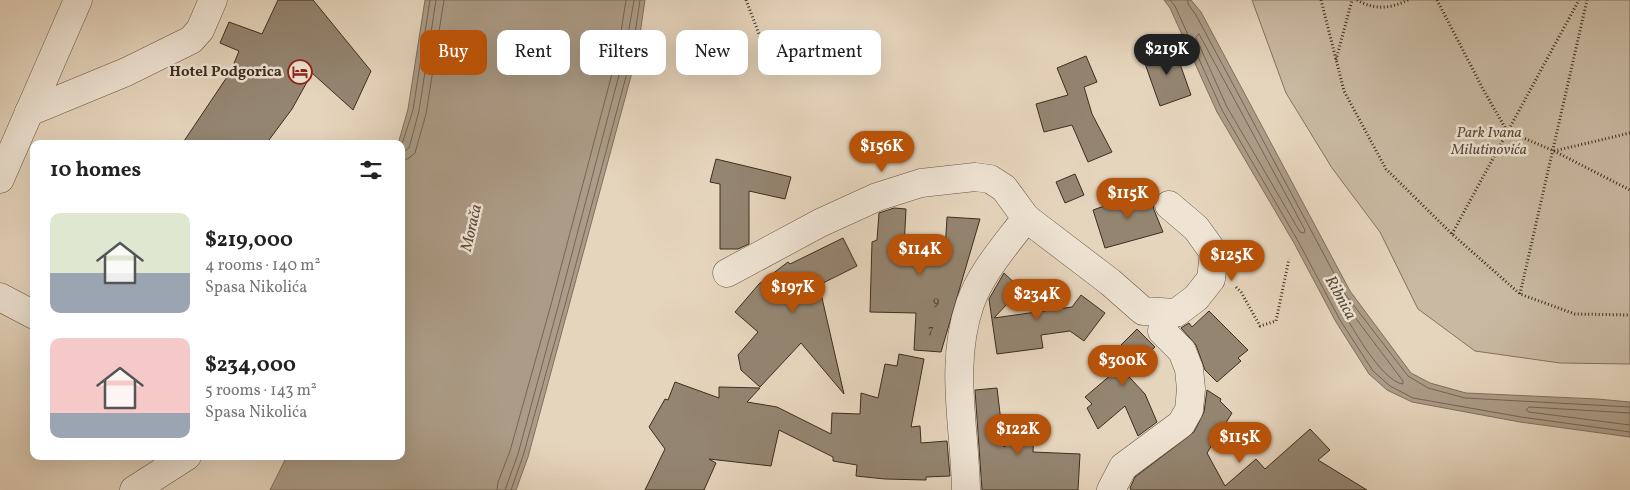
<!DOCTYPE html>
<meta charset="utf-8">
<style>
:root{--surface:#fff;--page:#f2f2f2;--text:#222;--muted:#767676;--accent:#b45309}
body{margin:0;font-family:Vollkorn,serif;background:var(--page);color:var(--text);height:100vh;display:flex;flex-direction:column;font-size:19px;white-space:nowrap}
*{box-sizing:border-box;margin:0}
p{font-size:16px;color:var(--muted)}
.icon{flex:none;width:28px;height:28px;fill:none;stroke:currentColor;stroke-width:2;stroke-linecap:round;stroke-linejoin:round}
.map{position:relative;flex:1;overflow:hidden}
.details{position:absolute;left:30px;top:140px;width:375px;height:320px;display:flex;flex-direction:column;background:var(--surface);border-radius:10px;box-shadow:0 5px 20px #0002}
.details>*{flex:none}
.guide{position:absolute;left:420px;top:30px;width:475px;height:45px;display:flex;gap:10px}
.price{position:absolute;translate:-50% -42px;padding:0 11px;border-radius:18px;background:var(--accent);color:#fff;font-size:16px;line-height:32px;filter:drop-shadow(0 1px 2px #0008)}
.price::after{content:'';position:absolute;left:50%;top:30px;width:15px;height:11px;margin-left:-8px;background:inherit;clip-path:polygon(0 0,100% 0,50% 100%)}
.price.active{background:#222;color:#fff}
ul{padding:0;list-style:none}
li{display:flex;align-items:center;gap:15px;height:125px;padding:0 20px}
li span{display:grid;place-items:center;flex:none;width:140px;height:100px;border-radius:10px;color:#555}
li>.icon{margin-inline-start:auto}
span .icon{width:60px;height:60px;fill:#fffc;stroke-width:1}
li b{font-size:21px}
h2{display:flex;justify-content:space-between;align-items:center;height:60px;padding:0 20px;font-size:21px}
.pill{padding:0 18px;border-radius:10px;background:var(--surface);box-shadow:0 5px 20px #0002;font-size:18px;line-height:45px}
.pill.active{background:var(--accent);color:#fff}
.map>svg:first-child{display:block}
.green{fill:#c9b9a2;stroke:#827460}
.water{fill:#ac9c87;stroke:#7f705d}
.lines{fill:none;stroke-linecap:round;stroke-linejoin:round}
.shore{stroke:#746553;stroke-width:1}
.building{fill:#948571;stroke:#3c2e1f}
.minor-casing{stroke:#665846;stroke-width:29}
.path{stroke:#3c2e1f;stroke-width:3;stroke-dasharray:1 2.5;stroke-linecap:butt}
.minor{stroke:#efe4d4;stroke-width:28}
.labels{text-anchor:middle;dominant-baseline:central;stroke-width:5;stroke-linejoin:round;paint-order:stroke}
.number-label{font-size:12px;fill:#524434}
.poi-label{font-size:15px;font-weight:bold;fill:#3c2e1f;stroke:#efe4d4;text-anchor:end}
.park-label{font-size:15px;font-style:italic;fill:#584a39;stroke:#efe4d4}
.water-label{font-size:16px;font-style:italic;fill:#584a39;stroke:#efe4d4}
</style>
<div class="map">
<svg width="1630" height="490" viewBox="0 0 1630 490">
<rect width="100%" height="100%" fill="#e6d5bd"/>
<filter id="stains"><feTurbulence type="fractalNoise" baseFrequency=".004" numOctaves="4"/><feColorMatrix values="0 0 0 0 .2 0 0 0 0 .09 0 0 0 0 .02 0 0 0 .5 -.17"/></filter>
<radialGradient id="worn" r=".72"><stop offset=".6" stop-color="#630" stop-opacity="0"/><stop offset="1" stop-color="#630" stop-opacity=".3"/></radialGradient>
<polygon class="green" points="1252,0 1630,0 1630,364 1560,363 1475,351 1418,309 1380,232 1332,168 1286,93"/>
<g class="water">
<polygon points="425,0 645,0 637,54 528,457 516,490 270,490 287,456 401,456 401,144 398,144 408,109"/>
<polygon points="1164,0 1191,0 1201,12 1350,291 1411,373 1430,383 1466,393 1597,399 1630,402 1630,437 1520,422 1412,402 1387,390 1369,374 1336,322 1294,243 1217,112 1170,8"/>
</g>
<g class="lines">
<g class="shore">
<polyline points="1170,0 1175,6 1222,110 1298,241 1340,320 1373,371 1390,386 1413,398 1521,417 1630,432"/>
<polyline points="1188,0 1188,4 1196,15 1345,294 1408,376 1428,388 1465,398 1630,407"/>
<polygon points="1199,34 1305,230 1304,233 1300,232 1227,107 1196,38"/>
<polyline points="401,147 413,110 430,0"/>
<polyline points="401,154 409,148 419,111 436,0"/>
<polyline points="401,162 409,158 415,153 426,114 444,0"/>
<path d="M1342 300 1403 381V384C1382 382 1348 322 1339 303Z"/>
<polyline points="1630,413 1529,407 1526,410 1529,412 1630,425"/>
<polyline points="497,490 498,482 510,451 552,301 618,51 626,0"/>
<polyline points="505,490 518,454 559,303 625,52 634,0"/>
<polyline points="511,490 523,456 565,305 632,54 640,0"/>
</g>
</g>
<g class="building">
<polygon points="278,0 313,0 371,71 353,110 312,73 292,109 266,144 182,144 231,71 239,51 220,43 229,22 262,34"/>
<polygon points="1174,47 1191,95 1160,106 1143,58"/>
<polygon points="1086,56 1097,82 1084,87 1092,114 1112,152 1088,162 1072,125 1044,132 1036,104 1068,95 1057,68"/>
<polygon points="716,159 791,177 785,199 749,191 749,244 738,249 720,249 720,184 710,182"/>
<polygon points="1075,174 1084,195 1065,203 1056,182"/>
<polygon points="1150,190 1154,210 1163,232 1105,248 1093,210"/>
<polygon points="894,208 906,209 904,248 945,251 947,217 980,219 941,352 914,350 916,313 870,312 872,242 877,240 879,213"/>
<polygon points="843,238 857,266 819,285 844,394 801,343 760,387 741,370 738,355 758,332 735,312 759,284 788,262 790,264"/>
<polygon points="1004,273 1021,289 994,318 1072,307 1081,295 1105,313 1084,341 1070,331 1041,335 1043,348 997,354 989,299"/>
<polygon points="1209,311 1248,350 1238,358 1241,361 1217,382 1205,370 1196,345 1181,328 1189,323 1192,327"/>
<polygon points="1137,329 1155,347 1127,374 1118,365 1145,394 1157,422 1138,436 1125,406 1098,429 1087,408 1092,404 1085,397 1112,374 1103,353 1106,351 1110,356"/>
<polygon points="899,354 924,359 911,427 920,426 921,443 947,441 950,476 926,477 926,480 885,479 856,476 857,465 833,461 833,457 779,430 771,466 709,459 716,463 704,490 645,490 665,449 649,427 665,399 668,400 675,382 719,398 719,387 760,388 747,402 777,407 831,434 832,413 860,414 861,393 878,398 885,364 897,366"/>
<polygon points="997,388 1004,447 1034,426 1033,452 1080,454 1078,490 982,490 975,390"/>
<polygon points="1207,390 1221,399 1220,401 1232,413 1207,453 1225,486 1256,459 1265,469 1310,429 1330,450 1318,460 1367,490 1131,490 1130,488 1135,477 1194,432 1204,412"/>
</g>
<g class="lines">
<g class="minor-casing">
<g id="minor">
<polyline points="29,112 126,72 191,40 200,30 213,0"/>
<polyline points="0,179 78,0"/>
<polyline points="727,273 820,223 877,197 921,183 975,177 990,179 1004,188 1026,218 1110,282 1143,311 1176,313 1196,298 1211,279 1214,253 1196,228 1169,205"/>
<polyline points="0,297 34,315"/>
<polyline points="134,490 187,456"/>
<path d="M966 490C965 428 949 365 970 304 981 272 1006 245 1026 218"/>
<polyline points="1111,490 1123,467 1181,424 1189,410 1191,389 1189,369 1182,351 1162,331"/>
</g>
</g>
<g class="path">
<polyline points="746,0 759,34 779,76"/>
<polyline points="1321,0 1344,91 1386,169 1452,234 1520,294 1575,314 1630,315"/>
<path d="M1357 0C1374 10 1390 9 1408 0"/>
<polyline points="1437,0 1484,91 1507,131 1554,151 1630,190"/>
<polyline points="1336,60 1352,0"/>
<polyline points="1554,151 1630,133"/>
<polyline points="1452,234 1579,0"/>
<polyline points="1236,287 1241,292 1260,326 1276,321 1289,259"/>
<polyline points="1520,294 1587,0"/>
</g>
<use href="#minor" class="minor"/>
</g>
<defs>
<g id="hotel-ring" transform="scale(1.25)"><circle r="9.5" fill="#efe4d4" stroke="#8f2418" stroke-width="1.5"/><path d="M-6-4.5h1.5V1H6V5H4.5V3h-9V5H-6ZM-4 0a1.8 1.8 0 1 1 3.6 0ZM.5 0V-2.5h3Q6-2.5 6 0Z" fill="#8f2418"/></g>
</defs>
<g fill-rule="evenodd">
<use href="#hotel-ring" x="300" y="72"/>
</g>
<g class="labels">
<g class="number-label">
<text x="936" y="302">9</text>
<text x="931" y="330">7</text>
</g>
<g class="poi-label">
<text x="282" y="72">Hotel Podgorica</text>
</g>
<g class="park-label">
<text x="1489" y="133">Park Ivana<tspan x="1489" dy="17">Milutinovića</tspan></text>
</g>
<g class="water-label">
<text transform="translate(472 228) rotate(-77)">Morača</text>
<text transform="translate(1340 298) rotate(61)">Ribnica</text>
</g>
</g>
<rect width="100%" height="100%" filter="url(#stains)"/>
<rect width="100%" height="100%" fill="url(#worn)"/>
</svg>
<b class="price active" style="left:1167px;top:76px">$219K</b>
<b class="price" style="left:882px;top:173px">$156K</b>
<b class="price" style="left:1128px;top:220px">$115K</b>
<b class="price" style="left:920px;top:276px">$114K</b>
<b class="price" style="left:1232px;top:282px">$125K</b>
<b class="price" style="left:793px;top:314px">$197K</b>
<b class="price" style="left:1037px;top:321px">$234K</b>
<b class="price" style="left:1123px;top:387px">$300K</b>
<b class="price" style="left:1018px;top:456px">$122K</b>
<b class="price" style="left:1240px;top:464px">$115K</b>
<div class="guide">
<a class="pill active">Buy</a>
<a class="pill">Rent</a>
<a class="pill">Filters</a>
<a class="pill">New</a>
<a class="pill">Apartment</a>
</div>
<section class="details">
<h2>10 homes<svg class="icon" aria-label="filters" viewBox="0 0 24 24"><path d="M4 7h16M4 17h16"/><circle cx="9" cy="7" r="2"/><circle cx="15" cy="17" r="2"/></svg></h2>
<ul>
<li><span style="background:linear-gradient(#dfe7d0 60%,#9aa5b1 0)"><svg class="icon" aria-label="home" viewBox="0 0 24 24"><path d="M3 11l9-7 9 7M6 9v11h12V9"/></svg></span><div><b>$219,000</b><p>4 rooms · 140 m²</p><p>Spasa Nikolića</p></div></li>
<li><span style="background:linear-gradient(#f6c9c9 75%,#9aa5b1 0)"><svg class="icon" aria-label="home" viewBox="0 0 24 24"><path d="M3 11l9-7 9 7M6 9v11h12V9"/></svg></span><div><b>$234,000</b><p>5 rooms · 143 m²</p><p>Spasa Nikolića</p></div></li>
</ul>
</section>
</div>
